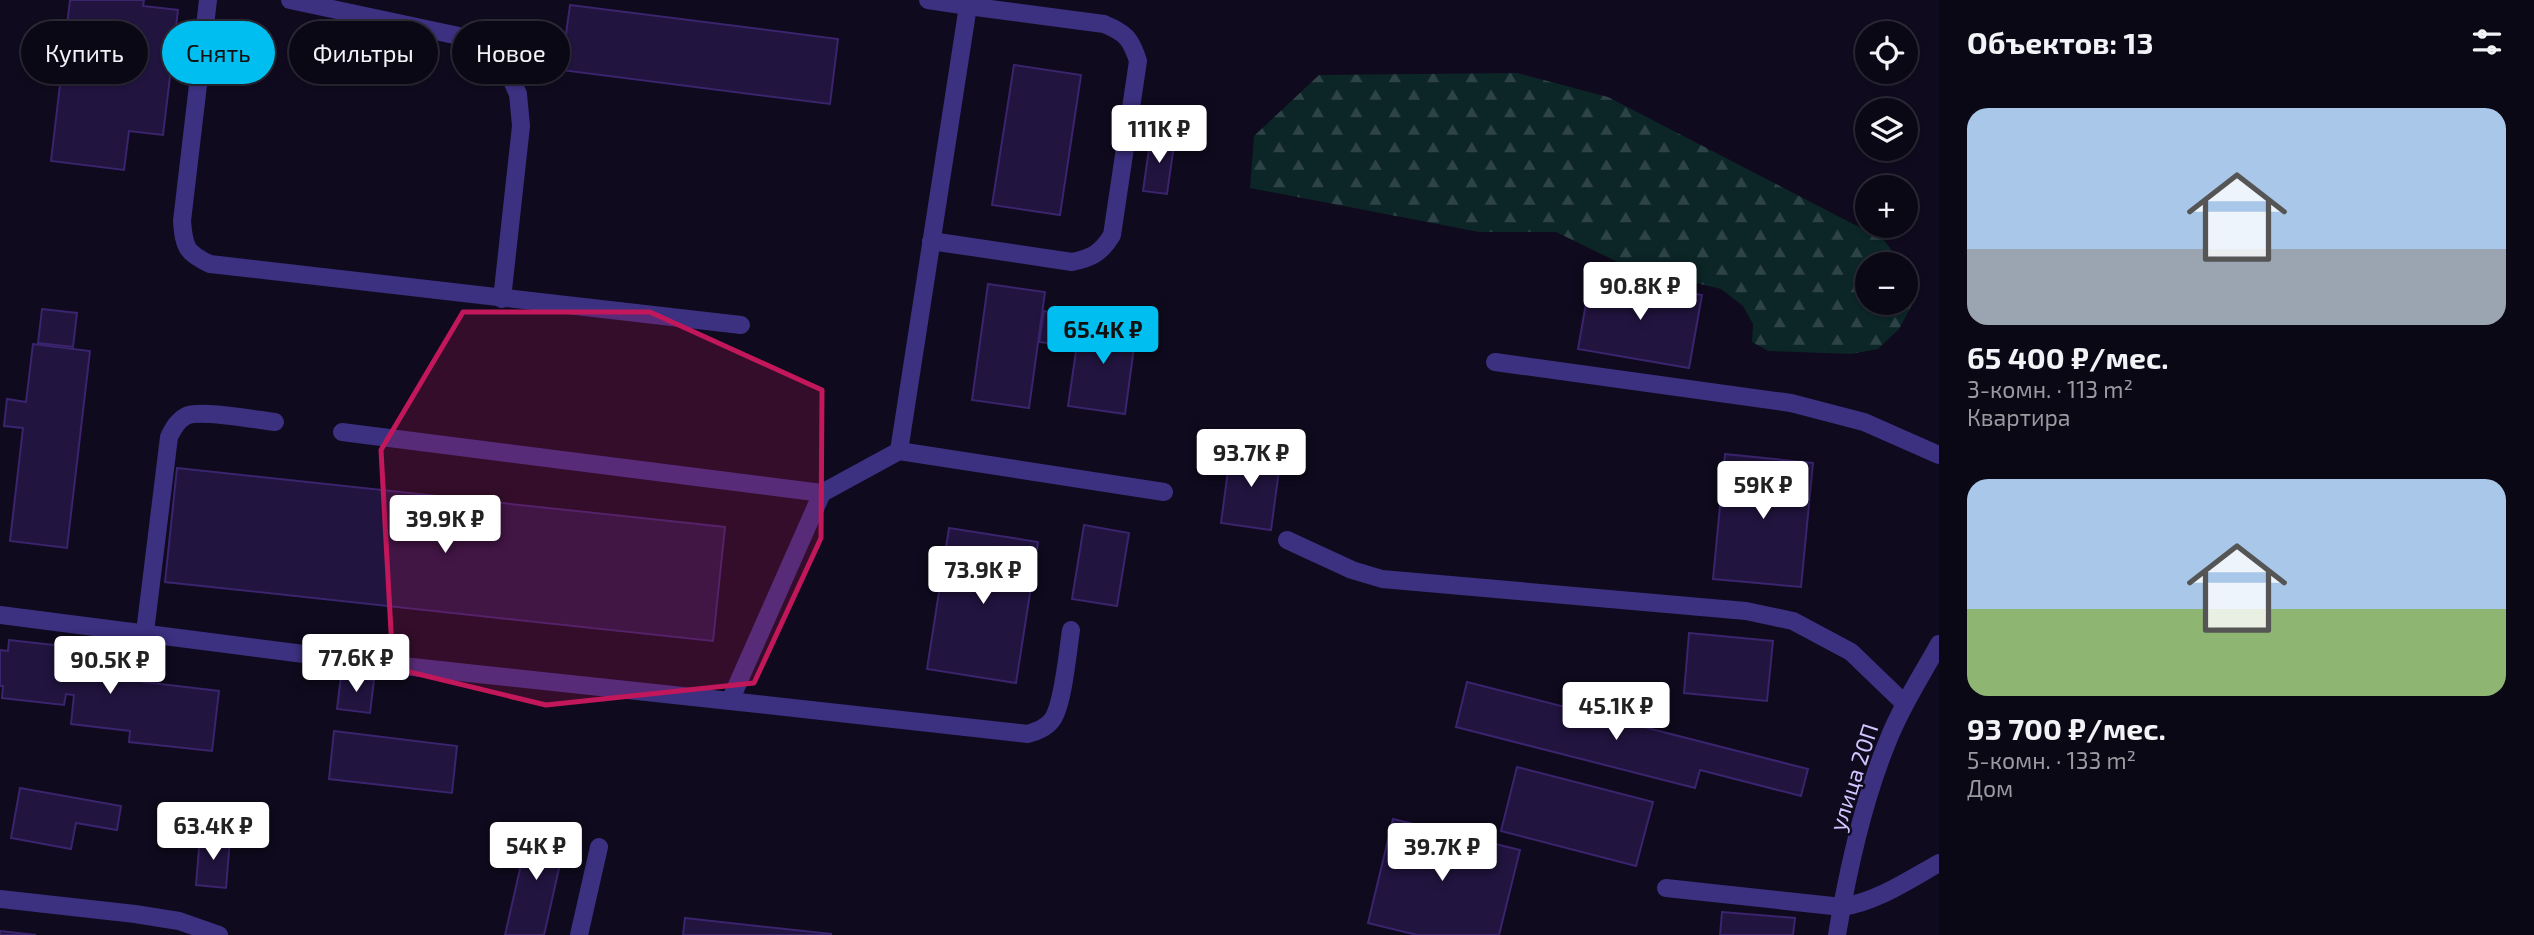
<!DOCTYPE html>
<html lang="ru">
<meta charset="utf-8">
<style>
:root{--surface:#0b0816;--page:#191623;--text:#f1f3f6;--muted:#9a9aa1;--line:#2b2935;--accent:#00bff0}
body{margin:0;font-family:"Exo 2",sans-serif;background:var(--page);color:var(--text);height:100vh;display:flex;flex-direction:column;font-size:26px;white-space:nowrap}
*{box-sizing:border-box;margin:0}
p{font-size:23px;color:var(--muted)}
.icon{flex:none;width:38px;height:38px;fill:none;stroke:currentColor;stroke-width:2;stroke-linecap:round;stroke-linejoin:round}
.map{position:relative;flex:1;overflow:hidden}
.drawer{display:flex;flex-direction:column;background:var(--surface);width:595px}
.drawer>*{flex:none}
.top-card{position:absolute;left:21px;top:21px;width:665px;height:63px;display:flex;gap:14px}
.tools{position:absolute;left:1855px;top:21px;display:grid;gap:14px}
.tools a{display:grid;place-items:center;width:63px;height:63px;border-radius:50%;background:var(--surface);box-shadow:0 2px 5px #0004,0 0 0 2px var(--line);font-size:35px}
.price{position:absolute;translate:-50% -60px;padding:0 16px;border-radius:7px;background:#fff;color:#222;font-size:23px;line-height:46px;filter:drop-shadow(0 2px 4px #0008)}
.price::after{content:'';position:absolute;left:50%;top:42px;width:21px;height:16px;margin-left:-10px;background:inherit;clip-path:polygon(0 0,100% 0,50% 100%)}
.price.on{background:var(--accent);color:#111}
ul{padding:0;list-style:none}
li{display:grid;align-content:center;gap:14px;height:371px;padding:0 28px}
li span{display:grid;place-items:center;height:217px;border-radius:21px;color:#555}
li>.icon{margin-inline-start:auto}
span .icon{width:126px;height:126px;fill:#fffc;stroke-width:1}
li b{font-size:30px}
h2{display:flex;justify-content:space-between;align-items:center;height:84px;padding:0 28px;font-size:30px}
.chip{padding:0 24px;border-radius:32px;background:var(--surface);box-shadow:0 2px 5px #0004,0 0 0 2px var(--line);font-size:24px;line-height:63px}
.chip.on{background:var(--accent);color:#111}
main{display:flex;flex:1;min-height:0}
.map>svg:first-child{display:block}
.forest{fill:url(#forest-firs)}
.building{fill:#21143f;stroke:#3a246d;stroke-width:2}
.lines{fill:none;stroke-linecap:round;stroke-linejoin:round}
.minor{stroke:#3c3080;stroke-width:18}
.marked{fill:#c2185b;fill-opacity:0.2;stroke:#c2185b;stroke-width:5;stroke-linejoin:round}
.labels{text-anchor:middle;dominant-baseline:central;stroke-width:5;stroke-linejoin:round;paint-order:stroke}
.street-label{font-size:23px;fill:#d2c5ff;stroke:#0f0a1d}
</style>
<main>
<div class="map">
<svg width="1939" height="935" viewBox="0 0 1939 935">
<defs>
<pattern id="forest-firs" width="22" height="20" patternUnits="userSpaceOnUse" patternTransform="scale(1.75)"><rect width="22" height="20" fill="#0c2527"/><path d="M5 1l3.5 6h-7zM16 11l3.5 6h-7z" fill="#2e4347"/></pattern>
</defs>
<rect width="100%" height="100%" fill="#0f0a1d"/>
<polygon class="forest" points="1517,73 1608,97 1884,240 1902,264 1867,264 1867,303 1906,303 1906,270 1910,276 1913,303 1899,329 1878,349 1851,354 1768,351 1752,342 1753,324 1743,306 1721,289 1626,266 1556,232 1479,232 1250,188 1254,136 1319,75"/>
<g class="building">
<polygon points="70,0 144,0 143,6 178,10 163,135 129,131 124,170 51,161"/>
<polygon points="570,5 838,39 830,104 561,70"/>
<polygon points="1014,65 1081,75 1060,215 992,205"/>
<polygon points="1151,135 1175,138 1167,194 1143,191"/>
<polygon points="1591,275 1702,295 1689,368 1578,349"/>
<polygon points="988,284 1045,292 1029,408 972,400"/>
<polygon points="42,309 77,313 73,347 38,343"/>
<polygon points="1044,311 1080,317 1075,347 1039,342"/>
<polygon points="1081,317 1137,325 1125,414 1068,406"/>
<polygon points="33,344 90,351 67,548 10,541 23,428 4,426 7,399 26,402"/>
<polygon points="1231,448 1281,455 1271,530 1221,523"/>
<polygon points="1725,454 1813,463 1801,587 1713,579"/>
<polygon points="177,468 725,527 713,641 165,582"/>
<polygon points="1084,525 1129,533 1117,606 1072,599"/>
<polygon points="949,528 1038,542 1016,683 927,669"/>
<polygon points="1689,633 1773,641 1767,701 1684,693"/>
<polygon points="9,640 71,647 70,659 145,668 143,682 219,691 212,751 129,742 130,731 71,724 74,695 66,694 64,705 2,698 3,686 0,686 0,650 8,651"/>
<polygon points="341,676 374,680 370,713 337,709"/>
<polygon points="1467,682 1808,769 1801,796 1700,770 1695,788 1456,727"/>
<polygon points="334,731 457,746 452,793 329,779"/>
<polygon points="1517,767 1653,802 1636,866 1501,831"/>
<polygon points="20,788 121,806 117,830 76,823 71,849 11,838"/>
<polygon points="1393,819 1520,850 1499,935 1417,935 1368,923"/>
<polygon points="530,825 567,833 544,935 505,935"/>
<polygon points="200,836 230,839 226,888 196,885"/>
<polygon points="1722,912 1795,918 1793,935 1720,935"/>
<polygon points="685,918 831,934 831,935 683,935"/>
<polygon points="0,931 36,935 0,935"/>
</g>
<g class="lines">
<g class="minor">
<path d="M208 0 182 221C184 247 186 253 210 264L741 325"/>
<polyline points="290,0 473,39 491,50 508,72 518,94 521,126 502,299"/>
<path d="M931 241 1072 262C1092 258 1101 253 1112 235L1138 61C1131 39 1126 33 1104 24L968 6"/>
<polyline points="1495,362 1791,403 1864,422 1939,455"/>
<polyline points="342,432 822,493"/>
<polyline points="899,451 1164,492"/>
<polyline points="1287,540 1352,570 1382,579 1746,611 1793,621 1851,652 1905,704"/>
<polyline points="0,615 366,662 730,701 822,493 899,451 968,6 928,0"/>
<path d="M145 632 169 437C173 429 177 421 186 416 200 409 257 420 275 422"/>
<path d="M730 701 1028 734C1037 731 1046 728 1052 720 1063 706 1068 650 1071 630"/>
<path d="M1666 888 1842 907C1878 901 1907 881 1939 863"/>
<polyline points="0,899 135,914 179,921 219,935"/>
<polyline points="579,935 599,847"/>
<path d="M1837 935C1848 869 1863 800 1889 738 1902 705 1922 675 1939 644"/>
</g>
</g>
<path class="marked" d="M463 312H650L822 390 821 538 754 683 546 705 393 668 381 450Z"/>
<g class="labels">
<g class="street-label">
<text transform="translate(1853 777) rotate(-72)">улица 20П</text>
</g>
</g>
</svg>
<div class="tools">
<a><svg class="icon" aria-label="locate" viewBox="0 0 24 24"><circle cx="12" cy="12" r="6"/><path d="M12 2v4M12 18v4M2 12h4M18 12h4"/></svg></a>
<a><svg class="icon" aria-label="layers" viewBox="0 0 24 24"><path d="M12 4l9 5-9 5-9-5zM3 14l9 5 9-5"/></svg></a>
<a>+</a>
<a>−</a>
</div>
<b class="price" style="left:1159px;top:165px">111K ₽</b>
<b class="price" style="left:1640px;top:322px">90.8K ₽</b>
<b class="price on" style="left:1103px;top:366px">65.4K ₽</b>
<b class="price" style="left:1251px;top:489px">93.7K ₽</b>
<b class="price" style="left:1763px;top:521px">59K ₽</b>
<b class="price" style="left:445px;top:555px">39.9K ₽</b>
<b class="price" style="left:983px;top:606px">73.9K ₽</b>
<b class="price" style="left:356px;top:694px">77.6K ₽</b>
<b class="price" style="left:110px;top:696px">90.5K ₽</b>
<b class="price" style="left:1616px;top:742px">45.1K ₽</b>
<b class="price" style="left:213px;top:862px">63.4K ₽</b>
<b class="price" style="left:536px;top:882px">54K ₽</b>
<b class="price" style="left:1442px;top:883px">39.7K ₽</b>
<div class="top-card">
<a class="chip">Купить</a>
<a class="chip on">Снять</a>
<a class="chip">Фильтры</a>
<a class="chip">Новое</a>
</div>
</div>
<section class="drawer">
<h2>Объектов: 13<svg class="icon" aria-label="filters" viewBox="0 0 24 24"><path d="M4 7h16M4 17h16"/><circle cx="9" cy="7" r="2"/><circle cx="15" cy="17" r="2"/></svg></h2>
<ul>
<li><span style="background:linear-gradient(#a9c7e8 65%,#9aa5b1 0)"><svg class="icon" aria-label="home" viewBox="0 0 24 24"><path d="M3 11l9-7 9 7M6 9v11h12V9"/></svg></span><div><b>65 400 ₽/мес.</b><p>3-комн. · 113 m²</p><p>Квартира</p></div></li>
<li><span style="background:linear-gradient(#a9c7e8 60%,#8fb573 0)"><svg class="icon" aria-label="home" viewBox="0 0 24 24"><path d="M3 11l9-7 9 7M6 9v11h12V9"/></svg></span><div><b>93 700 ₽/мес.</b><p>5-комн. · 133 m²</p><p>Дом</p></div></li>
</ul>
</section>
</main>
